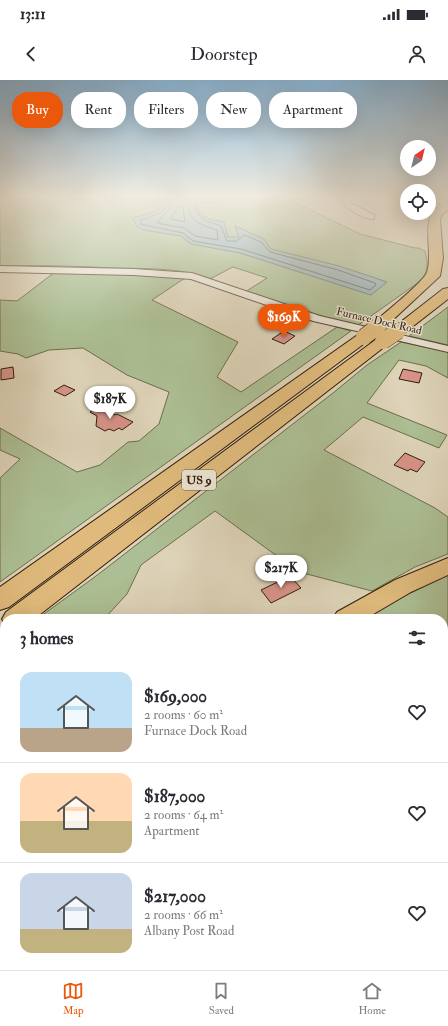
<!DOCTYPE html>
<meta charset="utf-8">
<style>
:root{--surface:#fff;--page:#f2f2f3;--text:#2b2b33;--muted:#7c7c81;--line:#e1e1e2;--accent:#ea580c}
body{margin:0;font-family:"IM FELL Double Pica",serif;background:var(--page);color:var(--text);height:100vh;display:flex;flex-direction:column;font-size:15px;white-space:nowrap}
*{box-sizing:border-box;margin:0}
p{font-size:13px;color:var(--muted)}
.icon{flex:none;width:22px;height:22px;fill:none;stroke:currentColor;stroke-width:2;stroke-linecap:round;stroke-linejoin:round}
.map{position:relative;flex:1;overflow:hidden}
.details{position:absolute;left:0px;top:534px;width:448px;height:356px;display:flex;flex-direction:column;background:var(--surface);border-radius:16px 16px 0 0;box-shadow:0 4px 16px #0002}
.details>*{flex:none}
.hud{position:absolute;left:12px;top:12px;width:424px;height:36px;display:flex;gap:8px}
.needle{width:26px;rotate:35deg}
.tools{position:absolute;left:400px;top:60px;display:grid;gap:8px}
.tools a{display:grid;place-items:center;width:36px;height:36px;border-radius:50%;background:var(--surface);box-shadow:0 4px 16px #0002;font-size:20px}
.price{position:absolute;translate:-50% -34px;padding:0 9px;border-radius:14px;background:#fff;color:#222;font-size:13px;line-height:26px;filter:drop-shadow(0 1px 2px #0008)}
.price::after{content:'';position:absolute;left:50%;top:24px;width:12px;height:9px;margin-left:-6px;background:inherit;clip-path:polygon(0 0,100% 0,50% 100%)}
.price.selected{background:var(--accent);color:#fff}
ul{padding:0;list-style:none}
li{display:flex;align-items:center;gap:12px;height:100px;padding:0 20px}
li+li{border-top:1px solid var(--line)}
li span{display:grid;place-items:center;flex:none;width:112px;height:80px;border-radius:12px;color:#555}
li>.icon{margin-inline-start:auto}
span .icon{width:48px;height:48px;fill:#fffc;stroke-width:1}
li b{font-size:17px}
h2{display:flex;justify-content:space-between;align-items:center;height:48px;padding:0 20px;font-size:17px}
.chip{padding:0 14px;border-radius:16px;background:var(--surface);box-shadow:0 4px 16px #0002;font-size:14px;line-height:36px}
.chip.selected{background:var(--accent);color:#fff}
.status{display:flex;justify-content:space-between;align-items:center;height:28px;padding:0 20px;background:var(--surface);direction:ltr}
.status svg{height:11px;fill:currentColor}
header{display:flex;justify-content:space-between;align-items:center;height:52px;padding:0 20px;background:var(--surface);font-size:18px;font-weight:600}
.tab-bar{display:flex;justify-content:space-around;align-items:center;height:56px;border-top:1px solid var(--line);background:var(--surface);font-size:11px;color:var(--muted)}
.tab-bar a{display:grid;justify-items:center;gap:2px}
.tab-bar .selected{color:var(--accent)}
.map>svg:first-child{display:block}
.green{fill:#acbe93;stroke:#6e6d4e}
.water{fill:#99b5bb;stroke:#6f7874}
.lines{fill:none;stroke-linecap:round;stroke-linejoin:round}
.shore{stroke:#656862;stroke-width:1}
.building{fill:#d89489;stroke:#311c09}
.minor-casing{stroke:#5c4a35;stroke-width:2}
.major-casing{stroke:#311c09;stroke-width:2}
.highway-casing{stroke:#311c09;stroke-width:2}
.minor{fill:#eae3d2;fill-rule:evenodd}
.major{fill:#dfba7c;fill-rule:evenodd}
.highway{fill:#dfba7c;fill-rule:evenodd}
.highway-bridge-casing{stroke:#311c09;stroke-width:17;stroke-linecap:butt}
.highway-bridge{stroke:#dfba7c;stroke-width:16}
.labels{text-anchor:middle;dominant-baseline:central;stroke-width:3;stroke-linejoin:round;paint-order:stroke}
.far-street-label{font-size:11px;fill:#311c09;stroke:#eae3d2}
.shield{fill:#eae3d2;stroke:#685845;stroke-width:1}
.shield-label{font-size:12px;font-weight:bold;fill:#311c09}
</style>
<div class="status"><b>13:11</b><svg viewBox="0 0 49 12"><path d="M0 12V9h3v3zM5 12V6h3v6zM10 12V3h3v9zM15 12V0h3v12zM26 1h20v11H26zM47 4h2v5h-2z"/></svg></div>
<header><svg class="icon" aria-label="back" viewBox="0 0 24 24"><path d="M15 5l-7 7 7 7"/></svg>Doorstep<svg class="icon" aria-label="person" viewBox="0 0 24 24"><circle cx="12" cy="8" r="4"/><path d="M4 21q1-7 8-7t8 7"/></svg></header>
<div class="map">
<svg width="448" height="890" viewBox="0 0 448 890">
<rect width="100%" height="100%" fill="#ded4b9"/>
<filter id="stains"><feTurbulence type="fractalNoise" baseFrequency=".005" numOctaves="4"/><feColorMatrix values="0 0 0 0 .2 0 0 0 0 .09 0 0 0 0 .02 0 0 0 .5 -.17"/></filter>
<radialGradient id="worn" r=".72"><stop offset=".6" stop-color="#630" stop-opacity="0"/><stop offset="1" stop-color="#630" stop-opacity=".3"/></radialGradient>
<g class="green">
<path d="M0 117H291L292 121 360 154 415 168H419L425 171C428 185 429 192 419 202L357 246 307 232 245 212 267 198 233 187 210 199C180 187 145 189 113 188 76 186 38 185 0 186Z"/>
<polygon points="55,192 116,193 185,198 152,220 238,262 217,297 241,312 337,247 351,251 0,502 0,398 20,379 0,370 0,348 77,392 100,385 128,362 139,361 159,344 169,312 127,295 83,268 49,270 26,278 18,274 0,271 0,220 17,221"/>
<polygon points="448,227 448,265 409,256"/>
<polygon points="401,262 448,272 448,298 426,286 399,280 367,323 447,355 439,368 363,337 324,370 435,428 448,437 448,474 415,487 372,511 299,492 215,431 141,485 127,514 104,539 37,539 96,496 333,313 367,285"/>
<polygon points="448,495 448,873 443,871 443,539 361,539 431,502"/>
<polygon points="5,562 5,619 0,620 0,566"/>
<polygon points="5,774 5,885 419,885 415,890 0,890 0,778"/>
</g>
<polygon class="water" points="172,117 228,117 219,120 218,123 201,122 197,124 200,134 209,139 224,142 228,157 239,157 235,146 264,159 271,169 339,186 387,202 371,215 240,173 191,164 181,156 143,150 137,147 133,138 157,131 162,121"/>
<g class="lines">
<g class="shore">
<path d="M170 117C170 132 152 136 141 140L140 144 183 153 193 161 241 169 370 210 376 205 375 203 338 190 270 172 261 162 245 155 236 161H227L221 146C207 141 196 139 194 123L196 120 216 117"/>
<path d="M175 117 171 127 157 143 184 148 195 156 218 160 217 150C200 145 182 138 191 117"/>
<polygon points="179,126 183,127 185,142 171,139"/>
</g>
</g>
<g class="building">
<polygon points="284,251 295,256 284,264 272,259"/>
<polygon points="13,287 14,298 1,300 1,289"/>
<polygon points="403,289 422,293 419,303 399,299"/>
<polygon points="64,305 75,310 65,316 54,311"/>
<polygon points="100,326 115,335 117,334 133,342 122,350 119,348 114,351 109,349 105,351 96,346 97,336 90,332"/>
<polygon points="405,373 425,382 417,392 410,389 408,391 394,385"/>
<polygon points="290,496 301,508 271,523 261,510"/>
</g>
<g class="lines">
<g class="minor-casing">
<g id="minor">
<path d="M345 117H357L351 121V123L374 135V139C365 140 347 129 342 122Z"/>
<polygon points="0,186 134,189 192,193 320,236 448,266 448,272 313,241 191,199 134,195 0,192"/>
</g>
</g>
<g class="major-casing">
<g id="major">
<polygon points="429,117 440,117 448,123 448,130"/>
<polygon points="448,478 448,495 411,512 365,539 333,539 337,532 395,500"/>
<polygon points="5,745 5,776 0,778 0,747"/>
</g>
</g>
<g class="highway-casing">
<g id="highway">
<path d="M448 123V130L442 134 440 139 443 178 440 196 383 249H373L371 246 373 243C382 235 425 201 427 192 435 168 415 131 448 123Z"/>
<polygon points="448,208 448,219 403,254 393,254 390,251 393,248 443,209"/>
<polygon points="364,252 369,254 372,257 369,260 9,527 0,530 0,507 359,254"/>
<polygon points="383,256 388,258 391,261 388,264 34,539 5,539 5,544 2,539 6,532 378,258"/>
</g>
</g>
<use href="#minor" class="minor"/>
<use href="#major" class="major"/>
<use href="#highway" class="highway"/>
<g class="highway-bridge-casing">
<g id="highway-bridge">
<polyline points="364,257 378,246"/>
<polyline points="383,261 398,251"/>
</g>
</g>
<use href="#highway-bridge" class="highway-bridge"/>
</g>
<linearGradient id="sky" x2="0" y2="1"><stop stop-color="#88b4d6"/><stop offset="0.48" stop-color="#f0ece0"/><stop offset="1" stop-color="#f0ece0" stop-opacity="0"/></linearGradient>
<rect width="448" height="242" fill="url(#sky)"/>
<g class="labels">
<g class="far-street-label">
<text transform="translate(379 241) rotate(13)">Furnace Dock Road</text>
</g>
<rect class="shield" x="182" y="390" width="34" height="20" rx="3"/>
<g class="shield-label">
<text x="199" y="400">US 9</text>
</g>
</g>
<rect width="100%" height="100%" filter="url(#stains)"/>
<rect width="100%" height="100%" fill="url(#worn)"/>
</svg>
<div class="tools">
<a><svg class="needle" viewBox="-14 -14 28 28"><path d="M0-13l5 13h-10z" fill="#e53935"/><path d="M0 13l5-13h-10z" fill="#7c7c81"/></svg></a>
<a><svg class="icon" aria-label="locate" viewBox="0 0 24 24"><circle cx="12" cy="12" r="6"/><path d="M12 2v4M12 18v4M2 12h4M18 12h4"/></svg></a>
</div>
<b class="price selected" style="left:284px;top:258px">$169K</b>
<b class="price" style="left:110px;top:340px">$187K</b>
<b class="price" style="left:281px;top:509px">$217K</b>
<div class="hud">
<a class="chip selected">Buy</a>
<a class="chip">Rent</a>
<a class="chip">Filters</a>
<a class="chip">New</a>
<a class="chip">Apartment</a>
</div>
<section class="details">
<h2>3 homes<svg class="icon" aria-label="filters" viewBox="0 0 24 24"><path d="M4 7h16M4 17h16"/><circle cx="9" cy="7" r="2"/><circle cx="15" cy="17" r="2"/></svg></h2>
<ul>
<li><span style="background:linear-gradient(#bfe0f5 70%,#b9a48a 0)"><svg class="icon" aria-label="home" viewBox="0 0 24 24"><path d="M3 11l9-7 9 7M6 9v11h12V9"/></svg></span><div><b>$169,000</b><p>2 rooms · 60 m²</p><p>Furnace Dock Road</p></div><svg class="icon" aria-label="heart" viewBox="0 0 24 24"><path d="M12 20l-8-8c-3-5 5-10 8-4 3-6 11-1 8 4z"/></svg></li>
<li><span style="background:linear-gradient(#ffd9b3 60%,#c2b280 0)"><svg class="icon" aria-label="home" viewBox="0 0 24 24"><path d="M3 11l9-7 9 7M6 9v11h12V9"/></svg></span><div><b>$187,000</b><p>2 rooms · 64 m²</p><p>Apartment</p></div><svg class="icon" aria-label="heart" viewBox="0 0 24 24"><path d="M12 20l-8-8c-3-5 5-10 8-4 3-6 11-1 8 4z"/></svg></li>
<li><span style="background:linear-gradient(#c9d6e8 70%,#c2b280 0)"><svg class="icon" aria-label="home" viewBox="0 0 24 24"><path d="M3 11l9-7 9 7M6 9v11h12V9"/></svg></span><div><b>$217,000</b><p>2 rooms · 66 m²</p><p>Albany Post Road</p></div><svg class="icon" aria-label="heart" viewBox="0 0 24 24"><path d="M12 20l-8-8c-3-5 5-10 8-4 3-6 11-1 8 4z"/></svg></li>
</ul>
</section>
</div>
<nav class="tab-bar">
<a class="selected"><svg class="icon" aria-label="map" viewBox="0 0 24 24"><path d="M3 6l6-2 6 2 6-2v14l-6 2-6-2-6 2zM9 4v14M15 6v14"/></svg>Map</a>
<a><svg class="icon" aria-label="saved" viewBox="0 0 24 24"><path d="M7 4h10v16l-5-4-5 4z"/></svg>Saved</a>
<a><svg class="icon" aria-label="home" viewBox="0 0 24 24"><path d="M3 11l9-7 9 7M6 9v11h12V9"/></svg>Home</a>
</nav>
